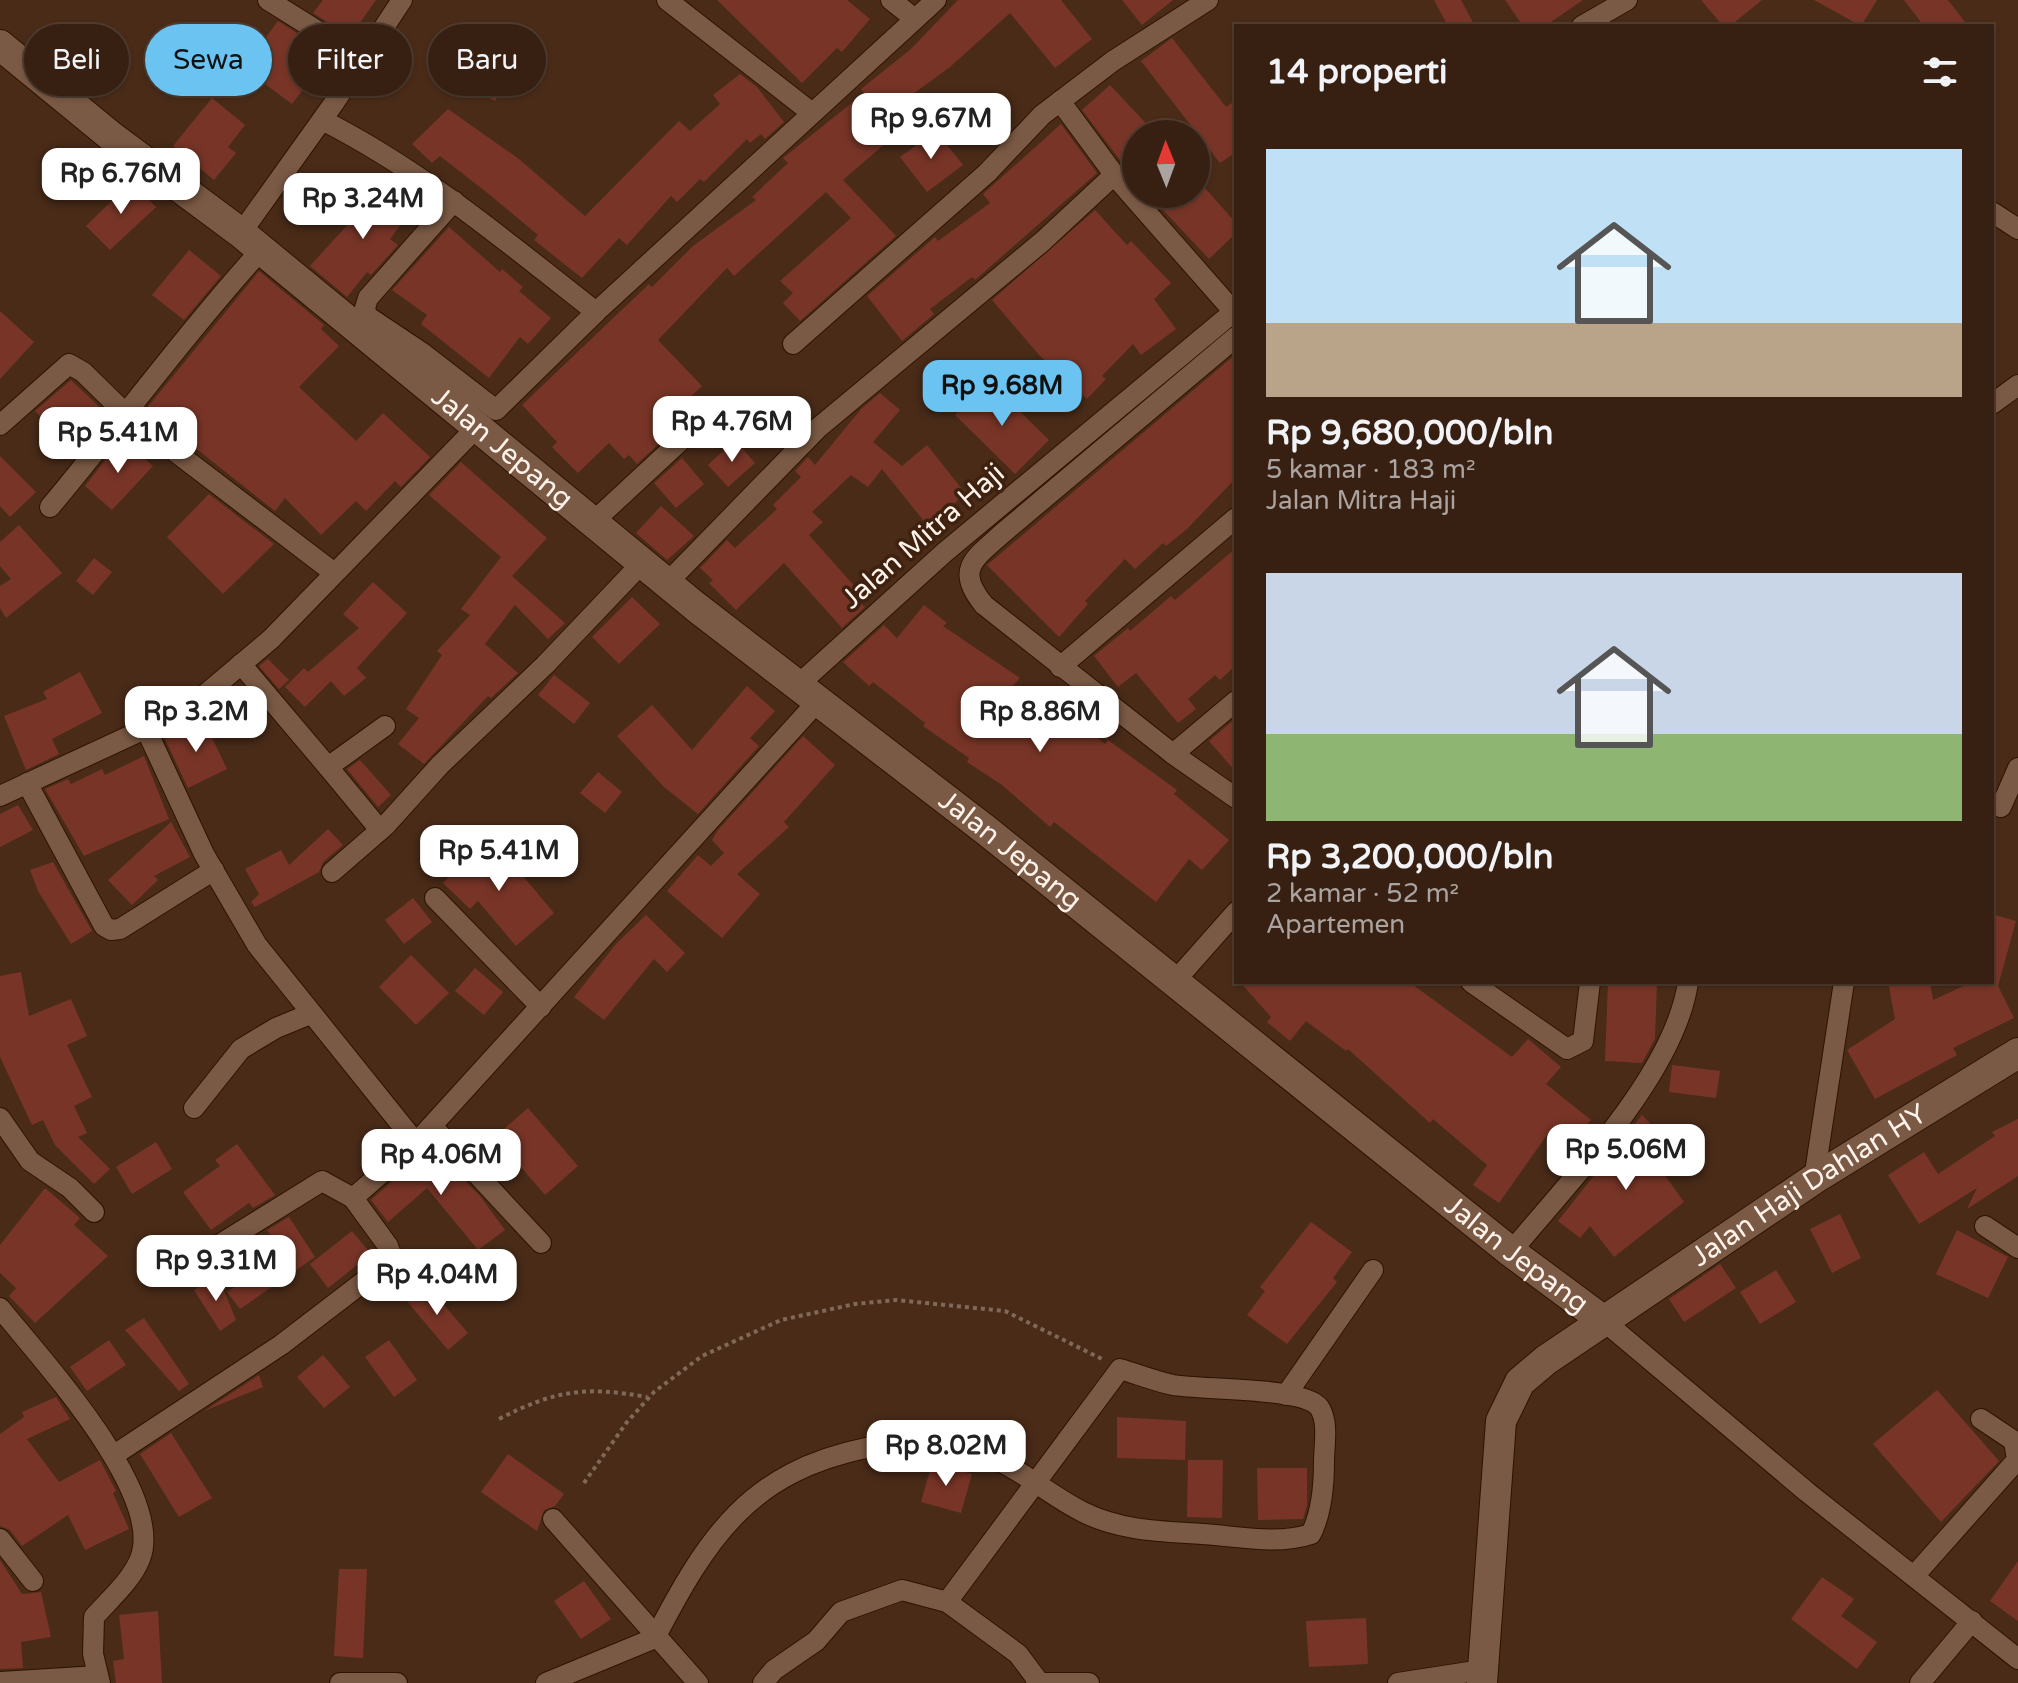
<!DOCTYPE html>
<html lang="id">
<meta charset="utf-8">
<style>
:root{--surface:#372012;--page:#422d20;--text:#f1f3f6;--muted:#aaa39f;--line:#513e32;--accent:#6ac3f1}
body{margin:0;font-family:"Varela Round",sans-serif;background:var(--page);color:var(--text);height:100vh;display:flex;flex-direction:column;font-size:30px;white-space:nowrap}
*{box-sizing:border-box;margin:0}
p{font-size:26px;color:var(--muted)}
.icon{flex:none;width:44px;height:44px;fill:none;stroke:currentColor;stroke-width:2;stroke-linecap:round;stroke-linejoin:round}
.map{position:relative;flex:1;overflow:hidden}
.details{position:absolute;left:1234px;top:24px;width:760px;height:960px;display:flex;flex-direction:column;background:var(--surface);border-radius:0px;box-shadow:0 2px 6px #0004,0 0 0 2px var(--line)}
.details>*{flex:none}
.hud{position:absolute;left:24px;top:24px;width:760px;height:72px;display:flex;gap:16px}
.needle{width:52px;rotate:359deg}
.buttons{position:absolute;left:1122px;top:120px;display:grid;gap:16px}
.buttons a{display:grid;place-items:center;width:88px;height:88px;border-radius:50%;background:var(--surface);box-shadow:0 2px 6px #0004,0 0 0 2px var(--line);font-size:40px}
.price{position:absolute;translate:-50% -68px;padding:0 18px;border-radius:16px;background:#fff;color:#222;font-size:26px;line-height:52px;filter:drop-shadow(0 2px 4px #0008)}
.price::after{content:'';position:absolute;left:50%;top:48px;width:24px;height:18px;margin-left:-12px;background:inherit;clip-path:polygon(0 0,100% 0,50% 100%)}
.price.on{background:var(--accent);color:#111}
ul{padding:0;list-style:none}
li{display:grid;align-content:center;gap:16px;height:424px;padding:0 32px}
li span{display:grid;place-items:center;height:248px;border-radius:0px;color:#555}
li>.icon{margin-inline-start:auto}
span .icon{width:144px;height:144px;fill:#fffc;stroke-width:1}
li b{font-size:34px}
h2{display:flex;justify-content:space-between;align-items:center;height:96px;padding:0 32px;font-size:34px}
.tag{padding:0 28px;border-radius:36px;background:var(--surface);box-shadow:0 2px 6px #0004,0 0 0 2px var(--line);font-size:28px;line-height:72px}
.tag.on{background:var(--accent);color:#111}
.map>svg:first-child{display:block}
.building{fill:#783527}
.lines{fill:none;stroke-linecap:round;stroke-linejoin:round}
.street-casing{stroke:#2e1301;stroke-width:22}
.secondary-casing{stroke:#2e1301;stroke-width:32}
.path{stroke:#81695a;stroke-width:4;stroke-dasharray:4 4;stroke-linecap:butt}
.street{stroke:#7b5a45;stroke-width:20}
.secondary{stroke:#7b5a45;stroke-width:30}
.labels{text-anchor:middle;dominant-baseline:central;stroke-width:7;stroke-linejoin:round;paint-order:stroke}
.street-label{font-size:28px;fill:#fef2eb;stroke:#3e210e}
</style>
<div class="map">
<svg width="2018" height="1683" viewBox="0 0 2018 1683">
<rect width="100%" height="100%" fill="#492b18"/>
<g class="building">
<polygon points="323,0 376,0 354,31 349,28 345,33 313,13"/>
<polygon points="717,0 847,0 870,19 842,52 837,48 802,83"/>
<polygon points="958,0 1061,0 1092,39 1055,68 1010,13 950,67 902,102 906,107 886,125 895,135 843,180 896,236 800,321 783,303 793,293 780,281 851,218 826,192 734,276 727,268 658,340 702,386 657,429 665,438 637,464 629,455 624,459 609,443 578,473 552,447 557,442 522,405 649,284 652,287 693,246 756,200 752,197 788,163 783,158 864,93 861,89 911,49"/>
<polygon points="1122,0 1173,0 1142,25"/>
<polygon points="1434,0 1461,0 1475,26 1448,26"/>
<polygon points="1505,0 1583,0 1545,26 1523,26"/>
<polygon points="1701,0 1762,0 1730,26 1723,26"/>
<polygon points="1814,0 1877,0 1861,26"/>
<polygon points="1904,0 1948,0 1968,26 1924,26"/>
<polygon points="278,21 330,54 292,104 243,68"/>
<polygon points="1172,38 1226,107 1236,100 1236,152 1220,163 1141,61"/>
<polygon points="481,48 514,68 495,101 461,82"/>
<polygon points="740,74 757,87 784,122 765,139 761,134 750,143 747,139 704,182 700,179 677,202 671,196 627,245 619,238 582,278 534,240 538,235 490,195 440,156 432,163 412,144 448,109 519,159 585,216 679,121 690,131 720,104 713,95"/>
<polygon points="1110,85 1156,134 1136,134 1136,181 1082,110"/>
<polygon points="212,98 245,125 228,147 236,153 214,180 173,146"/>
<polygon points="1061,124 1097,173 975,280 972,277 930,309 934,314 902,341 867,296 935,237 938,241 990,203 983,194"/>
<polygon points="936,131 963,165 927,192 900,157"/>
<polygon points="1196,178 1236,223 1236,233 1209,259 1148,194 1196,194"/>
<polygon points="131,182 156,207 110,250 86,226"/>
<polygon points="376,183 412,210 390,239 398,245 371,275 367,272 347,297 310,266 362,209 359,206"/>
<polygon points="1095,210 1127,245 1131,241 1171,283 1154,299 1176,329 1141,355 1133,344 1102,376 1106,379 1087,399 1039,355 992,300"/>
<polygon points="449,227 500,272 502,269 523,287 519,291 551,318 528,344 520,337 489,378 421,324 427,315 392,290"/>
<polygon points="189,250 221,276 184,320 152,295"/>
<polygon points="259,271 324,325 321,329 339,346 299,387 356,441 383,413 430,457 401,487 395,481 366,511 356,501 321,535 285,498 275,511 146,409"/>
<polygon points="0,311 34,342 0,379"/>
<polygon points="1236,354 1236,478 1187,529 1166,546 1163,543 1135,569 1125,559 1085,601 1088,604 1059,637 987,565"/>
<polygon points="71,380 108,415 77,454 35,411"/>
<polygon points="989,381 1049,440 1015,474 955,415"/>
<polygon points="880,393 900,410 873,442 902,466 927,445 966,494 927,525 882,469 868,487 851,475 812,512 823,522 809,535 865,598 860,603 865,607 842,628 784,563 736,610 709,583 713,580 700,568 727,540 735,548 777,509 773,505 801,477 795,471 808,457 815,465 862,408"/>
<polygon points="122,439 153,466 112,510 85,486"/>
<polygon points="735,440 755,463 728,487 708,465"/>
<polygon points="0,456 36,492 10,517 0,506"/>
<polygon points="682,458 704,484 676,508 654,483"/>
<polygon points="461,462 547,538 512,576 565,623 548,639 515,605 485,644 518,673 491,698 488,696 424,764 398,744 419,718 406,709 442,655 437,651 470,615 461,609 501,557 429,495"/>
<polygon points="209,494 274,544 223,594 167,537"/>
<polygon points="661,506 694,536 667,560 636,533"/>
<polygon points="19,525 62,573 6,618 0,608 0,586 11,579 0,566 0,542"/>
<polygon points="1236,548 1236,665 1220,680 1215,675 1188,699 1196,709 1178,723 1136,673 1118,687 1094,656 1128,628 1130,631 1171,596 1175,600"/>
<polygon points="94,558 112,572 93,595 76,581"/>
<polygon points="373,582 407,613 357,668 366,678 344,696 331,681 305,707 285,687 304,668 308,672 359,628 343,614"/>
<polygon points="632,597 660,624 619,664 592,637"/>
<polygon points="924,605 947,623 943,626 1020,678 976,726 985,736 1044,691 1105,744 1108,740 1177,790 1174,794 1229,840 1202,870 1189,859 1156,902 1054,822 1050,827 1002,785 967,762 969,758 923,726 925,723 873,682 869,686 843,662 884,625 897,638"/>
<polygon points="268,659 289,680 279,689 259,666"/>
<polygon points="80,672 102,713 52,739 59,754 26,770 4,716 47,699 43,692"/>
<polygon points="554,675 590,703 574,724 538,695"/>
<polygon points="747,686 775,711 750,738 759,746 698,814 664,787 617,736 652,705 692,750"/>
<polygon points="1236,718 1236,772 1209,741"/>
<polygon points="204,721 227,769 188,788 165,739"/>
<polygon points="803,736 835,765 784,822 789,827 737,874 760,894 722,938 667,891 698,855 711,866 724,853 712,840 718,830"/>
<polygon points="144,756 169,819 84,856 45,789 68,779 71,784 102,769 105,775"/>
<polygon points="360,760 391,795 378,807 347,769"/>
<polygon points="598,772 622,792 605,813 580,793"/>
<polygon points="18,805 33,830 0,847 0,814"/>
<polygon points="171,822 190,857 154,876 158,880 132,905 108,880"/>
<polygon points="328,829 343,845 323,862 319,872 255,907 251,902 259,894 245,869 281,850 289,865"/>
<polygon points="484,841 523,876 554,913 516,946 478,901 470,909 443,883"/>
<polygon points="53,862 92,931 71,944 38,891 30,870"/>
<polygon points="413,898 432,922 404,944 385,920"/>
<polygon points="1992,914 2016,921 1998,986 2014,1018 1953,1048 1957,1055 1875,1099 1847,1050 1895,1019 1888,982 1930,982 1933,1000 1972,982 1992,982"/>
<polygon points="646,915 685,953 667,972 654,959 604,1020 574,997 616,944"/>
<polygon points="411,955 449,993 416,1025 379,987"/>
<polygon points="475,968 503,992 484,1015 455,991"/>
<polygon points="21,972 29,1016 71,999 87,1036 67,1045 92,1097 74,1106 87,1133 78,1137 110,1169 94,1184 55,1145 43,1120 32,1125 0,1057 0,976"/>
<polygon points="1240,982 1409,982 1512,1057 1528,1039 1561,1067 1546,1084 1591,1120 1566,1150 1547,1135 1499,1203 1473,1185 1487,1165 1433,1119 1430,1123 1348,1049 1346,1051 1306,1021 1290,1041 1267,1022 1271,1017"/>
<polygon points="1608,982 1657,982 1655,1039 1642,1063 1605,1061"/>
<polygon points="1672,1065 1720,1071 1716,1098 1669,1092"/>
<polygon points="528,1108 578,1166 545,1195 495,1137"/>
<polygon points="1642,1115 1673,1147 1656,1163 1684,1202 1614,1257 1590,1226 1580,1238 1558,1221"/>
<polygon points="2018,1119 2018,1176 1967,1209 1977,1188 1919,1224 1888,1175 1924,1152 1938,1174 1995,1136 1992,1132"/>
<polygon points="156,1142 172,1169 132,1194 116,1167"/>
<polygon points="237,1144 275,1195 253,1208 249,1203 211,1230 183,1192 220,1166 215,1160"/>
<polygon points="431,1146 480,1196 505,1230 478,1250 427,1188 388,1222 371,1200"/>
<polygon points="45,1188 80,1218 74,1225 108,1256 35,1323 9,1296 16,1288 0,1273 0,1245"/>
<polygon points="1840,1214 1861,1258 1832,1273 1810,1229"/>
<polygon points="289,1217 315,1257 240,1309 227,1292 283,1255 267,1230"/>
<polygon points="1311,1222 1352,1252 1333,1278 1337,1282 1287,1344 1247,1315 1265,1291 1260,1287"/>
<polygon points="1957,1230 2008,1257 1988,1298 1936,1274"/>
<polygon points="352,1231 371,1254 328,1288 310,1264"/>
<polygon points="1720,1264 1736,1288 1684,1322 1669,1299"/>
<polygon points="1776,1270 1796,1302 1760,1324 1740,1292"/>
<polygon points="218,1276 236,1320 220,1331 194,1290"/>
<polygon points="426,1284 468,1333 448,1350 406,1300"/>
<polygon points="144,1318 189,1384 179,1391 125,1330"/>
<polygon points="109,1340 126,1365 87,1391 70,1367"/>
<polygon points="389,1340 417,1380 394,1397 365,1357"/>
<polygon points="323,1355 350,1387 324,1408 297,1377"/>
<polygon points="259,1375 263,1387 204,1411"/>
<polygon points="1937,1390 1999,1461 1941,1522 1873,1444"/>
<polygon points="56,1397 70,1419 27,1439 59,1482 100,1460 116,1491 113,1493 129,1529 85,1550 68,1515 22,1546 10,1530 0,1526 0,1434 24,1417 22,1412"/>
<polygon points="1117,1417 1186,1421 1185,1460 1117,1458"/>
<polygon points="171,1433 212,1498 179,1517 140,1454"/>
<polygon points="508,1454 564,1494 555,1506 544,1510 537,1531 481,1492"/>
<polygon points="1188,1460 1223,1460 1222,1518 1187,1517"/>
<polygon points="932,1463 972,1474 961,1513 921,1502"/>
<polygon points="1257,1468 1307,1468 1307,1505 1303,1519 1258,1520"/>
<polygon points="0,1560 22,1594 41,1592 51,1637 21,1642 23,1668 0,1669"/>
<polygon points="2018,1561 2018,1621 1990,1601"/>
<polygon points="339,1569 367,1569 363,1658 334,1656"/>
<polygon points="1822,1577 1854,1599 1841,1616 1877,1642 1857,1669 1791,1619"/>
<polygon points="584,1581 611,1619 581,1639 554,1601"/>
<polygon points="158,1611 162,1683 116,1683 113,1661 124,1659 119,1615"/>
<polygon points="1366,1618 1368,1664 1309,1667 1306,1621"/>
</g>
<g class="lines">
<g class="street-casing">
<g id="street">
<polyline points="268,0 364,60"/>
<polyline points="667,0 812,113"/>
<polyline points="891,0 915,19"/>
<polyline points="1582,26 1627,0"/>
<polyline points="1060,101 1119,181 1234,312"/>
<path d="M322 120C423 171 508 243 596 312"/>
<polyline points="454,201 368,298 365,308 367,316 421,352 496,410 596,312 936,0"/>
<polyline points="1992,212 2018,229"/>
<polyline points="241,233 334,103 402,0"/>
<path d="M1236 337 1004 532C975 558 954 569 984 605L1173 754 1236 798"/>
<polyline points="793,344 987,173 1042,115 1113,61 1208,0"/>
<polyline points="1992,404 2018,385"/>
<polyline points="0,425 69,364 83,372 127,415 333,572"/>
<path d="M50 507C121 422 187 332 261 250"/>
<polyline points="593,522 716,408"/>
<polyline points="667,583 818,428 1043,241 1114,175"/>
<polyline points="241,664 328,767 385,726"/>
<polyline points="1060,667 1236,518"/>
<polyline points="798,685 945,552 1236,310"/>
<polyline points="145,727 204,854 257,945 416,1143"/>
<polyline points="1173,754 1236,701"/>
<polyline points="328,767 380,830"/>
<polyline points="27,783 104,926 111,930 120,929 214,870"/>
<polyline points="0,796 188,709 271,639 476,428"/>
<polyline points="2001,807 2018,768"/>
<polyline points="332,872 385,826 440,765 545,665 642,563"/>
<polyline points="435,898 541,1007"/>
<polyline points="1175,981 1236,912"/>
<polyline points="1471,982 1567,1049 1583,1041 1590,982"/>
<polyline points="194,1108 241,1049 276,1028 310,1014"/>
<polyline points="0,1118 30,1161 70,1188 94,1212"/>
<polyline points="433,1127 541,1243"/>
<polyline points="1814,1179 1844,982"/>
<polyline points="1985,1226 2018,1248"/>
<path d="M1511 1252C1569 1181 1675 1074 1688 982"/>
<polyline points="177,1271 322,1181 353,1198 416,1143 818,701"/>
<path d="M0 1308C40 1358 166 1493 140 1559 131 1581 110 1599 94 1617L93 1654 100 1683"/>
<polyline points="1604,1321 1807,1492 2018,1659"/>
<polyline points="1286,1395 1373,1270"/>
<polyline points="114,1455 281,1345 388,1263 392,1257 388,1246 353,1198"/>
<polyline points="553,1519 698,1683"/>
<polyline points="0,1539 33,1581"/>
<polyline points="1914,1576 2017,1460 2014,1441 1981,1419"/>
<path d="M655 1638C707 1538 749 1472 866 1448 908 1440 956 1443 997 1460 1027 1474 1054 1498 1085 1513 1126 1533 1171 1531 1215 1535 1246 1538 1281 1544 1311 1534 1322 1512 1324 1486 1324 1462 1324 1446 1329 1421 1319 1407 1303 1387 1202 1390 1173 1385 1155 1381 1137 1374 1120 1369L947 1602"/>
<polyline points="0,1682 98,1676"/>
<polyline points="340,1683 397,1683"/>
<polyline points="546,1683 655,1638"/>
<polyline points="763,1683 774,1670 816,1641 841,1612 902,1590 947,1602 1018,1654 1039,1682"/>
<polyline points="1036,1683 1089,1683"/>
<polyline points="1398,1683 1482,1670"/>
<polyline points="1920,1683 1972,1621"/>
</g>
</g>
<g class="secondary-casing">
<g id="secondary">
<path id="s1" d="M0 45 112 137 241 233 696 607 987 831 1511 1252 1604 1321"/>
<path id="s2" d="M1482 1683 1501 1421 1520 1382 1546 1360 1814 1179 2018 1053"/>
</g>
</g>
<g class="path">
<path d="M499 1419C555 1390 586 1386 647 1397"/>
<polyline points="584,1483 627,1422 654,1392 702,1356 781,1320 855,1304 896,1300 1005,1311 1104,1360"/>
</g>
<use href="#street" class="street"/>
<use href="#secondary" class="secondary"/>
</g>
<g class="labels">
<g class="street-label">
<text stroke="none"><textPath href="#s1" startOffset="644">Jalan Jepang</textPath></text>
<text transform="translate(923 536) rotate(-41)">Jalan Mitra Haji</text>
<text stroke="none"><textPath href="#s1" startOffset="1292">Jalan Jepang</textPath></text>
<text stroke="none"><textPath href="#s2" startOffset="656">Jalan Haji Dahlan HY</textPath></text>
<text stroke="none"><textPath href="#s1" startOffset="1940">Jalan Jepang</textPath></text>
</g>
</g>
</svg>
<div class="buttons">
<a><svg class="needle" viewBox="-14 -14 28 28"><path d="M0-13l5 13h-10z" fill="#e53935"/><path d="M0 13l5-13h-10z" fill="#aaa39f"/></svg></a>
</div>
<b class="price" style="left:931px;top:161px">Rp 9.67M</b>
<b class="price" style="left:121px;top:216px">Rp 6.76M</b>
<b class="price" style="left:363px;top:241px">Rp 3.24M</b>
<b class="price on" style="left:1002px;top:428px">Rp 9.68M</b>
<b class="price" style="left:732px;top:464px">Rp 4.76M</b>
<b class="price" style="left:118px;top:475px">Rp 5.41M</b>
<b class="price" style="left:196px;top:754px">Rp 3.2M</b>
<b class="price" style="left:1040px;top:754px">Rp 8.86M</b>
<b class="price" style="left:499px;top:893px">Rp 5.41M</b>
<b class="price" style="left:1626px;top:1192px">Rp 5.06M</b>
<b class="price" style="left:441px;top:1197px">Rp 4.06M</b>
<b class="price" style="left:216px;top:1303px">Rp 9.31M</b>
<b class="price" style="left:437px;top:1317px">Rp 4.04M</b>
<b class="price" style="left:946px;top:1488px">Rp 8.02M</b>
<div class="hud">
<a class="tag">Beli</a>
<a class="tag on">Sewa</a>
<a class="tag">Filter</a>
<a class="tag">Baru</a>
</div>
<section class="details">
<h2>14 properti<svg class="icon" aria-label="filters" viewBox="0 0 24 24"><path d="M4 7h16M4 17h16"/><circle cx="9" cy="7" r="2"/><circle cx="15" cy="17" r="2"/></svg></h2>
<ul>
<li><span style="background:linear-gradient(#bfe0f5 70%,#b9a48a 0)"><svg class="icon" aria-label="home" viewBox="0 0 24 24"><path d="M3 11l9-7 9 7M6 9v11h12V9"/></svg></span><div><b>Rp 9,680,000/bln</b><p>5 kamar · 183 m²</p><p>Jalan Mitra Haji</p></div></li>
<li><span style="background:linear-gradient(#c9d6e8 65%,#8fb573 0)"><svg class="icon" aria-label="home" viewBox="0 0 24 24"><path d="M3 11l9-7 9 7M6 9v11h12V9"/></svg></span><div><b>Rp 3,200,000/bln</b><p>2 kamar · 52 m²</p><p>Apartemen</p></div></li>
</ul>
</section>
</div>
